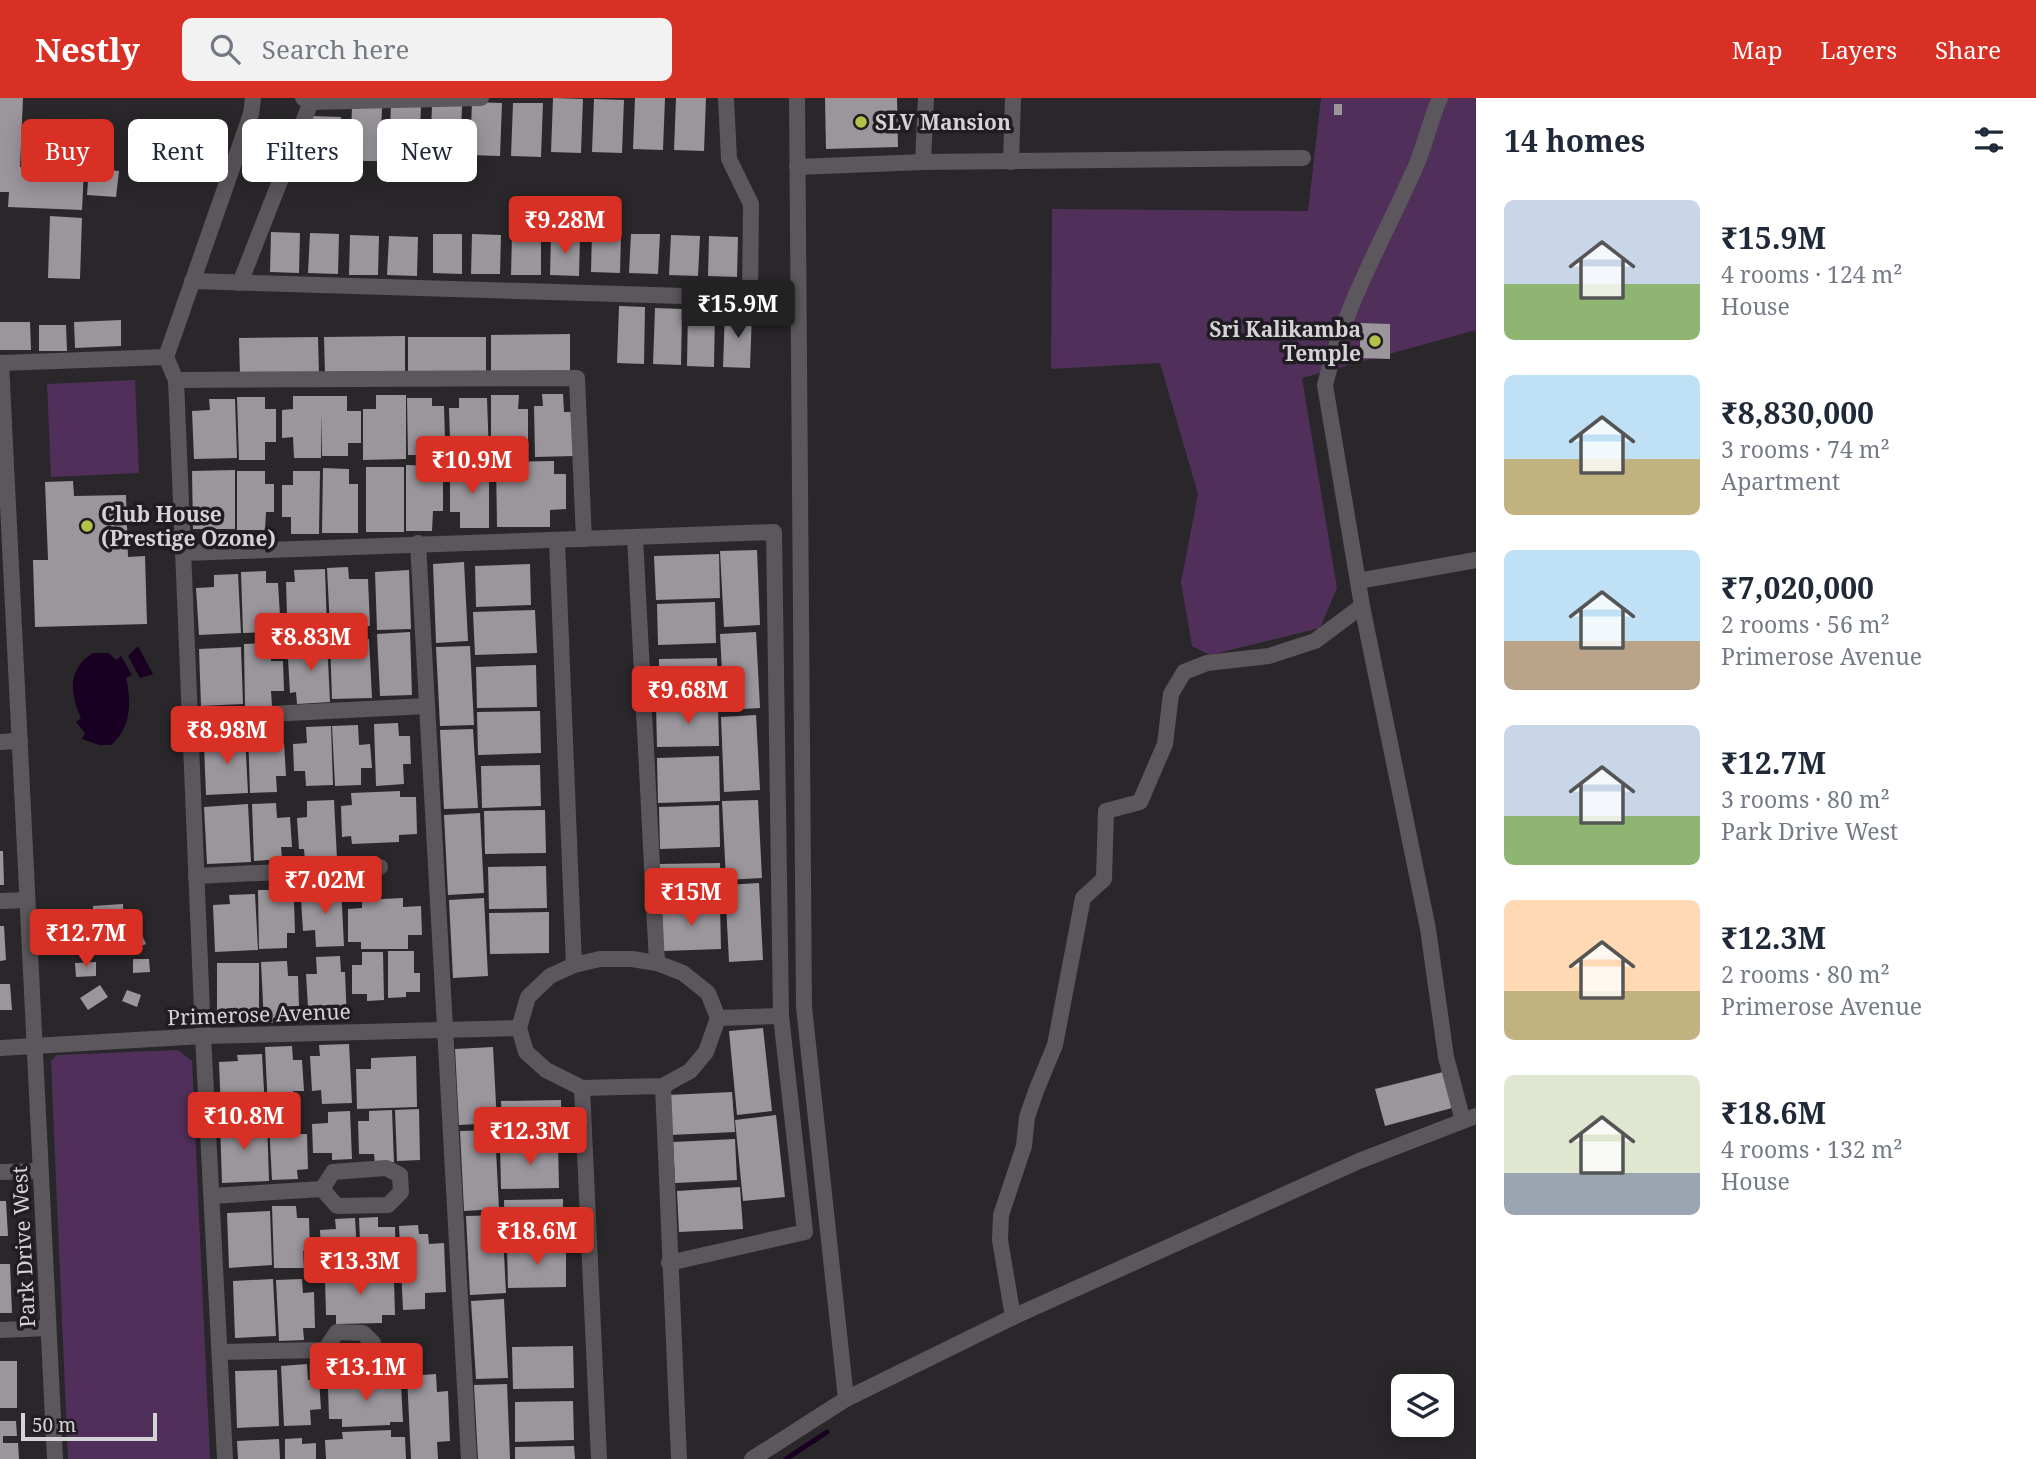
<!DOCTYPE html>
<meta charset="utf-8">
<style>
:root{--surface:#fff;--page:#f2f2f3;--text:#1f2937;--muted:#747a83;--accent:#d93025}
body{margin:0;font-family:"Noto Serif",serif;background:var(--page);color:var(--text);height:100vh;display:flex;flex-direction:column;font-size:26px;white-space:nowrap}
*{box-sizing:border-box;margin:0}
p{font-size:23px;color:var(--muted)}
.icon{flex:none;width:38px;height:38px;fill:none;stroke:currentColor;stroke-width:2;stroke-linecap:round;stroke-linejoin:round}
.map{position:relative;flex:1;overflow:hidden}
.panel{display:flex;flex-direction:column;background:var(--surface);width:560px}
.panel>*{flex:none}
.hud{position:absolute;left:21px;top:21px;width:665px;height:63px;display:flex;gap:14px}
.fabs{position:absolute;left:1391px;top:1276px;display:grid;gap:14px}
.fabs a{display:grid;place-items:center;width:63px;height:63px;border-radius:10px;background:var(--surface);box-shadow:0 4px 18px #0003;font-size:35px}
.scale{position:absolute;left:21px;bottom:18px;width:136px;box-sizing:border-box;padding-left:7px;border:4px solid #d5d3d6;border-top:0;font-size:19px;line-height:24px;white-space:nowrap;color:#d5d3d6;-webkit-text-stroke:5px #201d22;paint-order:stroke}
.price{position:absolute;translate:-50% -60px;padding:0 16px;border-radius:7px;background:var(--accent);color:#fff;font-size:23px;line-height:46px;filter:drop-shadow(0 2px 4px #0008)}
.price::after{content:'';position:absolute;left:50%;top:42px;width:21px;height:16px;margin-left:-10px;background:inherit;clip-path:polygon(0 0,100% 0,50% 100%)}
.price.active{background:#222;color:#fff}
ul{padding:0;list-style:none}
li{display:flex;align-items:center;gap:21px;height:175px;padding:0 28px}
li span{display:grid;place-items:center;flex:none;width:196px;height:140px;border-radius:10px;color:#555}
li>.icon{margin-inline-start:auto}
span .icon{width:84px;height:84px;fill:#fffc;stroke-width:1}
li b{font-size:30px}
h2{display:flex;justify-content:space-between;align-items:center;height:84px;padding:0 28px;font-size:30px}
.pill{padding:0 24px;border-radius:10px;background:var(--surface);box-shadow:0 4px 18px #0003;font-size:24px;line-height:63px}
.pill.active{background:var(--accent);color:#fff}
header{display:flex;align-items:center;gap:42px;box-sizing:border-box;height:98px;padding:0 35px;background:var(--accent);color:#fff}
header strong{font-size:33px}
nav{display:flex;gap:38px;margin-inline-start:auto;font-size:24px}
.search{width:490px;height:63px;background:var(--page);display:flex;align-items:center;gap:18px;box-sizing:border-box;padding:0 24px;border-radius:10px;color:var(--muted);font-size:26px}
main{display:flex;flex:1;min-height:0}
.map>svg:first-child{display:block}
.green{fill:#50305b}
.water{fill:#190022}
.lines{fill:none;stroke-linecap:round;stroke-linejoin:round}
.stream{stroke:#190022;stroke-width:5}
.building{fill:#9a969c}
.minor{stroke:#5b575c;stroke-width:16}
.poi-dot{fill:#b5c24a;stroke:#201d22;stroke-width:2.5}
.labels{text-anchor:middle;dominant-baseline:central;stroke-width:7;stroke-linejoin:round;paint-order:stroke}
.poi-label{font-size:21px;font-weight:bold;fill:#d5d3d6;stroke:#201d22;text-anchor:start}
.street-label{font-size:21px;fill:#d5d3d6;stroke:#201d22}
</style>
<header>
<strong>Nestly</strong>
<div class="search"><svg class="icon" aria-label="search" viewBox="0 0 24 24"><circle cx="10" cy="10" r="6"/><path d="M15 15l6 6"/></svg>Search here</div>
<nav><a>Map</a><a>Layers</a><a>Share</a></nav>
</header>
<main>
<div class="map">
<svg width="1476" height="1361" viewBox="0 0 1476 1361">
<rect width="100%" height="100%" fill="#2a272b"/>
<g class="green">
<polygon points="1321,0 1476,0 1476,232 1302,280 1337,490 1320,530 1210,557 1192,548 1181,484 1198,396 1160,265 1051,271 1052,111 1308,113"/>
<polygon points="135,282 139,375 51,379 47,286"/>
<polygon points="178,952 192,963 210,1361 68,1361 51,963 57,957"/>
</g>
<g class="water">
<polygon points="138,548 153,576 140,580 128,558"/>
<path d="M93 555H109L116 562 121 558 132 577 126 580C132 604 131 630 111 647H99L82 641 85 635 76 624 81 620C70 595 67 571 93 555Z"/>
</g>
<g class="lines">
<polyline class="stream" points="786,1361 827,1334"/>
</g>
<g class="building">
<polygon points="0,0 23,0 20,69 84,71 82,112 8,109 9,94 0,94"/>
<polygon points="553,0 583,1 581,55 551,54"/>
<polygon points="635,0 665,0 663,52 633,51"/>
<polygon points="676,0 706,0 704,53 674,52"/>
<polygon points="825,0 897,0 898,49 826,51"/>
<polygon points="594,1 624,2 622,55 592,54"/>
<polygon points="472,4 502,5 500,58 470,57"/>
<polygon points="513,5 543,5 541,59 511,58"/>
<polygon points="391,6 421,7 419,61 389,60"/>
<rect x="1334" y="6" width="8" height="11"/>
<polygon points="432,7 462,8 460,61 430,60"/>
<polygon points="352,9 382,10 380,63 350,63"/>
<polygon points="311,18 341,19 339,72 310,71"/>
<polygon points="89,70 119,73 116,99 87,97"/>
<polygon points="50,118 82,120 80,181 48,180"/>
<polygon points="271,134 300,135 299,175 270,174"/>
<polygon points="592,134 621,136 620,175 591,174"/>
<polygon points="310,135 339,136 338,176 308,175"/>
<polygon points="433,136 462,136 462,176 433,175"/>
<polygon points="472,136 501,137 500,176 471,176"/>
<polygon points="631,136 660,136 658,176 629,175"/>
<polygon points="350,137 379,138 378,177 349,177"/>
<polygon points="512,137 541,138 541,177 511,177"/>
<polygon points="671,137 700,138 698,178 669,177"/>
<polygon points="389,138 418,139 417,178 387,177"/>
<polygon points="551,138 580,138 579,178 550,177"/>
<polygon points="709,138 738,139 737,179 708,178"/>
<polygon points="619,208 645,209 644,266 617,265"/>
<polygon points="655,210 682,211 681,267 653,266"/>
<polygon points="688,211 715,212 714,269 687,268"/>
<polygon points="725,213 752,214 750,270 723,269"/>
<polygon points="121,222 121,248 75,250 74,224"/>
<polygon points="0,224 30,224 31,252 0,252"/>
<polygon points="1360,225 1390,226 1390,261 1360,260"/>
<polygon points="39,227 66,227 67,253 39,253"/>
<polygon points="570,236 570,273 491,274 491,237"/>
<polygon points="405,238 405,276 325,276 324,239"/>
<polygon points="318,239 319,277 240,277 239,240"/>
<rect x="408" y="239" width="78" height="35"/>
<polygon points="542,296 563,296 564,314 573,314 574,358 535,359 534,308 543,308"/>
<polygon points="376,297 406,297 406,361 363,362 363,311 376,311"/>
<polygon points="491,297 519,297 518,311 528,311 528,342 517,342 516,357 491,357"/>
<polygon points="293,298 347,298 347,313 361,313 361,345 348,345 348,358 322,358 321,314 321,360 294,360 293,339 282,340 282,312 293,311"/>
<polygon points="237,299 265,299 265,311 276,311 276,344 265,344 265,362 239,362"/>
<polygon points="407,300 432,300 432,308 444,308 445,342 432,342 432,357 408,357"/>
<polygon points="459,300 487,300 489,359 460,359 459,342 450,342 449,310 459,310"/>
<polygon points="209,301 235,301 237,360 194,361 192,313 210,312"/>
<polygon points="554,363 554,376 566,376 566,411 550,412 550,429 497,429 496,364"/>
<polygon points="461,366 489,366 489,430 460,430 460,414 450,414 450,382 461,382"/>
<polygon points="406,367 433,368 433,383 443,383 443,413 433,413 432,433 406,433"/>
<rect x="366" y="369" width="38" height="65"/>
<polygon points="323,370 349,371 349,386 358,386 358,435 322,435"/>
<polygon points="235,372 235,431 193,431 192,373"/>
<polygon points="237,373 265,373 265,386 274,386 274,414 266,414 265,432 237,432"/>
<polygon points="293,373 320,373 319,436 291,436 291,419 282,419 282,387 293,387"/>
<polygon points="73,383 74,398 126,397 128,459 145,458 147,526 35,529 33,462 48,462 45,384"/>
<polygon points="757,452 760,527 724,529 720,453"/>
<polygon points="719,456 720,500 656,502 654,458"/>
<polygon points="464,464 468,543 436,545 433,466"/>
<polygon points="530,466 531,507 476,509 475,468"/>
<polygon points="348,469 349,481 368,481 370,528 330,530 327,470"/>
<polygon points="325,471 327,531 299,533 298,516 287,517 286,484 295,484 294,472"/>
<polygon points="409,472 411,531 377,532 375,474"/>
<polygon points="266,473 266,485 278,485 280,518 270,518 270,534 243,535 241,474"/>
<polygon points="238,476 241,535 199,537 196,490 214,489 214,477"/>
<polygon points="715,504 716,545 658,547 657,506"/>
<polygon points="535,512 537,555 475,557 473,514"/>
<polygon points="410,534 412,597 380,598 377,536"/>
<polygon points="756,534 760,610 724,612 720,536"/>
<polygon points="369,541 372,600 332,601 330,542"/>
<polygon points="327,542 330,604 297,606 296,594 290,595 288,561 300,560 299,543"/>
<polygon points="271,545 271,563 283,563 284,593 271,593 272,608 245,609 244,546"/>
<polygon points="470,548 474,627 440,628 436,549"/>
<polygon points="241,549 243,606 201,608 199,551"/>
<polygon points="717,560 718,600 659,602 659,561"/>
<polygon points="536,567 537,609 477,610 476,569"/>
<polygon points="718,606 719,648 657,649 656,607"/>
<polygon points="540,613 541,655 478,657 477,614"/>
<polygon points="756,617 760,692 724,694 721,619"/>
<polygon points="398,625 399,638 410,638 411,666 403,666 404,686 376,688 374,626"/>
<polygon points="358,627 359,647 370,646 372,670 361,670 361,687 335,688 332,628"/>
<polygon points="331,628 333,687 306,688 305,673 294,673 293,646 307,645 306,629"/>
<polygon points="473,631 478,710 444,711 440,632"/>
<polygon points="272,633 273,646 284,645 286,678 276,678 277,694 250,695 248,634"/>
<polygon points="219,637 245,637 248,695 206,697 204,648 220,647"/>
<polygon points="719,658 720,703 658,705 657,660"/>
<polygon points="540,667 541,708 482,710 481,668"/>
<polygon points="400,693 400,699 416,699 417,736 399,737 399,744 352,746 351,738 342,739 341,708 352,707 351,695"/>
<polygon points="334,702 337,761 305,763 304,751 299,751 297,720 307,719 307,703"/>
<polygon points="758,702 762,780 726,782 722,703"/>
<polygon points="276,705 277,720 290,719 292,749 281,749 282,761 254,763 252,706"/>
<polygon points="248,706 251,764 207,766 204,709"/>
<polygon points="719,707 720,749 660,751 659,709"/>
<polygon points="545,712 546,755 485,756 484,713"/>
<polygon points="480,715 484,795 448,797 444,717"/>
<polygon points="0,753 3,753 4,787 0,787"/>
<polygon points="720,765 721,804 660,805 659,766"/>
<polygon points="546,768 547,810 489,811 488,769"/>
<polygon points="759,785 763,862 729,864 725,787"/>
<polygon points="341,788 344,848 316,849 315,832 303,833 301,802 311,802 310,789"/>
<polygon points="258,792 282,792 282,803 294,802 295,835 287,835 287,850 259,851"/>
<polygon points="255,796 258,852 215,854 213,807 230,806 229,797"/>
<polygon points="403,800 403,809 421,808 422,837 408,837 408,851 361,851 361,844 348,844 348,811 362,810 362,802"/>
<polygon points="484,800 488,878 453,880 449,802"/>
<polygon points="123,806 124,835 95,837 93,808"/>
<polygon points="720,807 721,851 663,853 662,808"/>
<polygon points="549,814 549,855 490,856 489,815"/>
<polygon points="0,828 4,828 6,862 0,863"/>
<polygon points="142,837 146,846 124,855 121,846"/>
<polygon points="80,839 104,842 102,855 78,852"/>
<polygon points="388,853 414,853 414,875 420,875 420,894 406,894 406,899 388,900"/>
<polygon points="362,854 383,854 384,902 367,903 367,896 352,896 352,867 362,867"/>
<polygon points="340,858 341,874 345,874 347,923 317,924 316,908 308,909 306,876 317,876 316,859"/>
<polygon points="133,861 149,861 150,874 133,875"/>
<polygon points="287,863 288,878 298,878 299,909 290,910 290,924 264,925 261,864"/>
<polygon points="96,864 96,878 76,879 75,865"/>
<polygon points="217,865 259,865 259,923 235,923 234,916 217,917"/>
<polygon points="0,886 10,886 12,912 0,912"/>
<polygon points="100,887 108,899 88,912 80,900"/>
<polygon points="127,892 141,897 137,909 122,903"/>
<polygon points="763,930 772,1013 737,1017 729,933"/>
<polygon points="349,946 352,1005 322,1006 321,992 312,993 310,958 320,958 319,947"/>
<polygon points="292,948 293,962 302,962 304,993 293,993 294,1010 268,1011 265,949"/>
<polygon points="493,949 497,1025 459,1027 455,951"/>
<polygon points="262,956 265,1011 221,1013 219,964 238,963 237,957"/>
<polygon points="416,958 417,1009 357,1011 356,971 371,971 371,960"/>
<polygon points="1443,974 1452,1010 1385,1028 1375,991"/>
<polygon points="732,994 735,1034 670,1037 668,997"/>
<polygon points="561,1002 562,1043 502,1044 501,1003"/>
<polygon points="419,1011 420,1062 397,1063 395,1012"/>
<polygon points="392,1012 394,1064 375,1065 374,1056 359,1056 358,1023 369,1023 369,1013"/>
<polygon points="350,1013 352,1061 332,1062 332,1055 313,1055 312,1026 328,1025 328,1014"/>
<polygon points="776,1017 785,1099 743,1103 735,1022"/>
<polygon points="267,1023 269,1083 222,1085 220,1025"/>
<polygon points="294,1023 295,1036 307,1036 308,1071 297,1072 298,1081 272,1082 269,1024"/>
<polygon points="495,1032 499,1111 464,1113 460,1033"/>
<polygon points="735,1041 737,1082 675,1085 673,1044"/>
<polygon points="558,1046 559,1090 501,1091 500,1048"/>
<polygon points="740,1089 743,1131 679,1134 677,1093"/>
<polygon points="563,1101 563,1143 505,1145 504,1102"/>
<polygon points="0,1103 6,1103 8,1138 0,1138"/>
<polygon points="272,1108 296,1108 297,1120 309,1120 310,1153 303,1153 304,1170 274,1170"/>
<polygon points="270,1113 272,1167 229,1170 227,1115"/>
<polygon points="502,1117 506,1195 470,1197 466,1118"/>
<polygon points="378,1119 378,1129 395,1129 396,1168 361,1169 359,1120"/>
<polygon points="355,1120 358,1170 322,1171 320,1132 336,1131 335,1121"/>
<polygon points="418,1127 419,1136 428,1136 429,1146 444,1145 446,1194 425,1195 425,1211 403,1212 399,1128"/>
<polygon points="566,1148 566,1189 508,1190 507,1149"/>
<polygon points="0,1166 10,1166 12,1215 0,1215"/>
<polygon points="383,1172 384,1182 394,1182 395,1217 382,1217 382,1225 336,1226 336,1217 326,1217 325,1180 336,1180 336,1174"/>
<polygon points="273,1181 276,1238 235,1240 233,1183"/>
<polygon points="302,1181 303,1195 314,1194 315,1230 303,1230 304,1242 279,1243 276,1182"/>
<polygon points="504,1201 508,1280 476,1281 471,1203"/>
<polygon points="573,1248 574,1290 513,1291 512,1249"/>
<rect x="0" y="1263" width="17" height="47"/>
<polygon points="307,1266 308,1282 319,1282 321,1311 310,1312 311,1327 284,1328 281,1268"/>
<polygon points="277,1272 279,1328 237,1330 235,1273"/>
<polygon points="436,1276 437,1294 448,1293 450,1343 437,1344 438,1361 411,1361 407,1278"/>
<polygon points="383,1280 384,1287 401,1286 403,1324 390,1324 390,1327 342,1329 342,1321 329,1321 328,1290 345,1290 345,1281"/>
<polygon points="507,1286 510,1361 478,1361 474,1287"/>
<polygon points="573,1303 574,1342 515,1344 515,1304"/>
<polygon points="0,1323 16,1323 17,1338 3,1338 3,1345 18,1345 19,1361 0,1361"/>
<polygon points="391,1332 391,1339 405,1339 406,1361 326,1361 325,1342 343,1341 342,1334"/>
<polygon points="302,1340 302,1346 316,1345 316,1361 285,1361 285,1341"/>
<polygon points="279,1341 280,1361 238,1361 237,1343"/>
<polygon points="574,1348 575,1361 515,1361 515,1349"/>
</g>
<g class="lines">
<g class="minor">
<polyline points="303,0 311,4 481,0"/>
<polyline points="797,0 804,909 846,1301"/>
<path d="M1440 0C1430 22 1425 48 1415 70 1383 142 1343 211 1325 287L1362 508 1428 831 1446 959 1463 1023"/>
<polyline points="923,64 926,0"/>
<polyline points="1011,64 1013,0"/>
<polyline points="797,69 923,64 1303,60"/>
<polyline points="192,183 750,200 751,106 729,61 726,0"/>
<polyline points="240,185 311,4"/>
<polyline points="1,265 55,1361"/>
<polyline points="1,265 166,259"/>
<polyline points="176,282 577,280 584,441"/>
<polyline points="635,439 657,865"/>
<polyline points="557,442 574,867"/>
<polyline points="418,445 469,1361"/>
<polyline points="183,455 774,434 781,918 718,920"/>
<polyline points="1358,483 1476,462"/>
<polyline points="190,620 427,608"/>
<polyline points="0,644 20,643"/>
<polyline points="196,778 380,769"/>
<polyline points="0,803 27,802"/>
<polygon points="600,861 632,861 657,865 683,875 708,895 718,920 706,954 690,973 663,988 582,990 546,972 526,954 519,930 528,899 550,878 574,867"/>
<polyline points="0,950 203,938 519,930"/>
<polyline points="663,988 679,1361"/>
<polyline points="582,990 599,1361"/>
<polyline points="0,1074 40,1073"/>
<polyline points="212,1098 322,1091 333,1074 386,1070 400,1077 401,1094 388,1107 337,1108 322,1091"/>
<polyline points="669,1165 805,1134 781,918"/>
<polyline points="1013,1219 1000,1142 1001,1117 1024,1048 1027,1019 1036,993 1055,947 1083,800 1104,781 1106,713 1140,704 1165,646 1171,596 1184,574 1207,565 1269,558 1315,543 1362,508"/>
<polyline points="0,1232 48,1230"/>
<polyline points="220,1254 325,1252 337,1234 363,1235 373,1245 374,1259 367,1268 337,1270 325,1252"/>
<polyline points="225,1361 203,938 176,282 166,259 251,16 253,0"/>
<polyline points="752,1361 846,1301 1013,1219 1359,1063 1476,1018"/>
</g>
</g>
<g class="poi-dot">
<circle cx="861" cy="24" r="7"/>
<circle cx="1375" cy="243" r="7"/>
<circle cx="87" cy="428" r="7"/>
</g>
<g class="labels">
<g class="poi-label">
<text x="875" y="24">SLV Mansion</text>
<text x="1361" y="231" text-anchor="end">Sri Kalikamba<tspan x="1361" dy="24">Temple</tspan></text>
<text x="101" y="416">Club House<tspan x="101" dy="24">(Prestige Ozone)</tspan></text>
</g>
<g class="street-label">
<text transform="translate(259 916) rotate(-2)">Primerose Avenue</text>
<text transform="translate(23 1149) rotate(-93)">Park Drive West</text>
</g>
</g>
</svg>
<div class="fabs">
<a><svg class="icon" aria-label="layers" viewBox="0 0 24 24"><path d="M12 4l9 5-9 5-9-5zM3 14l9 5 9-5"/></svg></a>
</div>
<div class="scale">50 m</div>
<b class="price" style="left:565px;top:158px">₹9.28M</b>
<b class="price active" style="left:738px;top:242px">₹15.9M</b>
<b class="price" style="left:472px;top:398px">₹10.9M</b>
<b class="price" style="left:311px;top:575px">₹8.83M</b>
<b class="price" style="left:688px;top:628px">₹9.68M</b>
<b class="price" style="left:227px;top:668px">₹8.98M</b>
<b class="price" style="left:325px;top:818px">₹7.02M</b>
<b class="price" style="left:691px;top:830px">₹15M</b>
<b class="price" style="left:86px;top:871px">₹12.7M</b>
<b class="price" style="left:244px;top:1054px">₹10.8M</b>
<b class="price" style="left:530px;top:1069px">₹12.3M</b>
<b class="price" style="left:537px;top:1169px">₹18.6M</b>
<b class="price" style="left:360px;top:1199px">₹13.3M</b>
<b class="price" style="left:366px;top:1305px">₹13.1M</b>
<div class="hud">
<a class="pill active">Buy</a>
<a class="pill">Rent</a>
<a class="pill">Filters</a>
<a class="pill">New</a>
</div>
</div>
<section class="panel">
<h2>14 homes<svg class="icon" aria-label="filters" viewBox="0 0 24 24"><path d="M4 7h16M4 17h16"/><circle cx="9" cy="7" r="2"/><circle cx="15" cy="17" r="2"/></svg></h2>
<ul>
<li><span style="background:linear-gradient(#c9d6e8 60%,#8fb573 0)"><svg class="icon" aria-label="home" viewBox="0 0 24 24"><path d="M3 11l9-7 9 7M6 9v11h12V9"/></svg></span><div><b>₹15.9M</b><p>4 rooms · 124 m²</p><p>House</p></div></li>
<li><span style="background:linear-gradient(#bfe0f5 60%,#c2b280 0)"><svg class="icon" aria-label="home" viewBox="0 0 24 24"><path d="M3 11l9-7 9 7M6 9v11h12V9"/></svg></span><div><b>₹8,830,000</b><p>3 rooms · 74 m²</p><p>Apartment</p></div></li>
<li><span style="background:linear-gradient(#bfe0f5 65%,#b9a48a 0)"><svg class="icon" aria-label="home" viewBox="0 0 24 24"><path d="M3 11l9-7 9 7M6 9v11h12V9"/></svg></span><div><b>₹7,020,000</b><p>2 rooms · 56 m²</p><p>Primerose Avenue</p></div></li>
<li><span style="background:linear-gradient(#c9d6e8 65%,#8fb573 0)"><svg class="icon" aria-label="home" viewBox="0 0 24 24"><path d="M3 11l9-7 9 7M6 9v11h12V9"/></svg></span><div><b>₹12.7M</b><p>3 rooms · 80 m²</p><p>Park Drive West</p></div></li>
<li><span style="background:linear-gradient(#ffd9b3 65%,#c2b280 0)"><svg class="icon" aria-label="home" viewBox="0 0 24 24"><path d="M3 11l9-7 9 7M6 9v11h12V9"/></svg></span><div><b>₹12.3M</b><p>2 rooms · 80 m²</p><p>Primerose Avenue</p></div></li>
<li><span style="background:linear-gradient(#dfe7d0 70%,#9aa5b1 0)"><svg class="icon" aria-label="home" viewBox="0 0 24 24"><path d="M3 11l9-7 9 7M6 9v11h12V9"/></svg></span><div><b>₹18.6M</b><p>4 rooms · 132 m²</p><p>House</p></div></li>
</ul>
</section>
</main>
